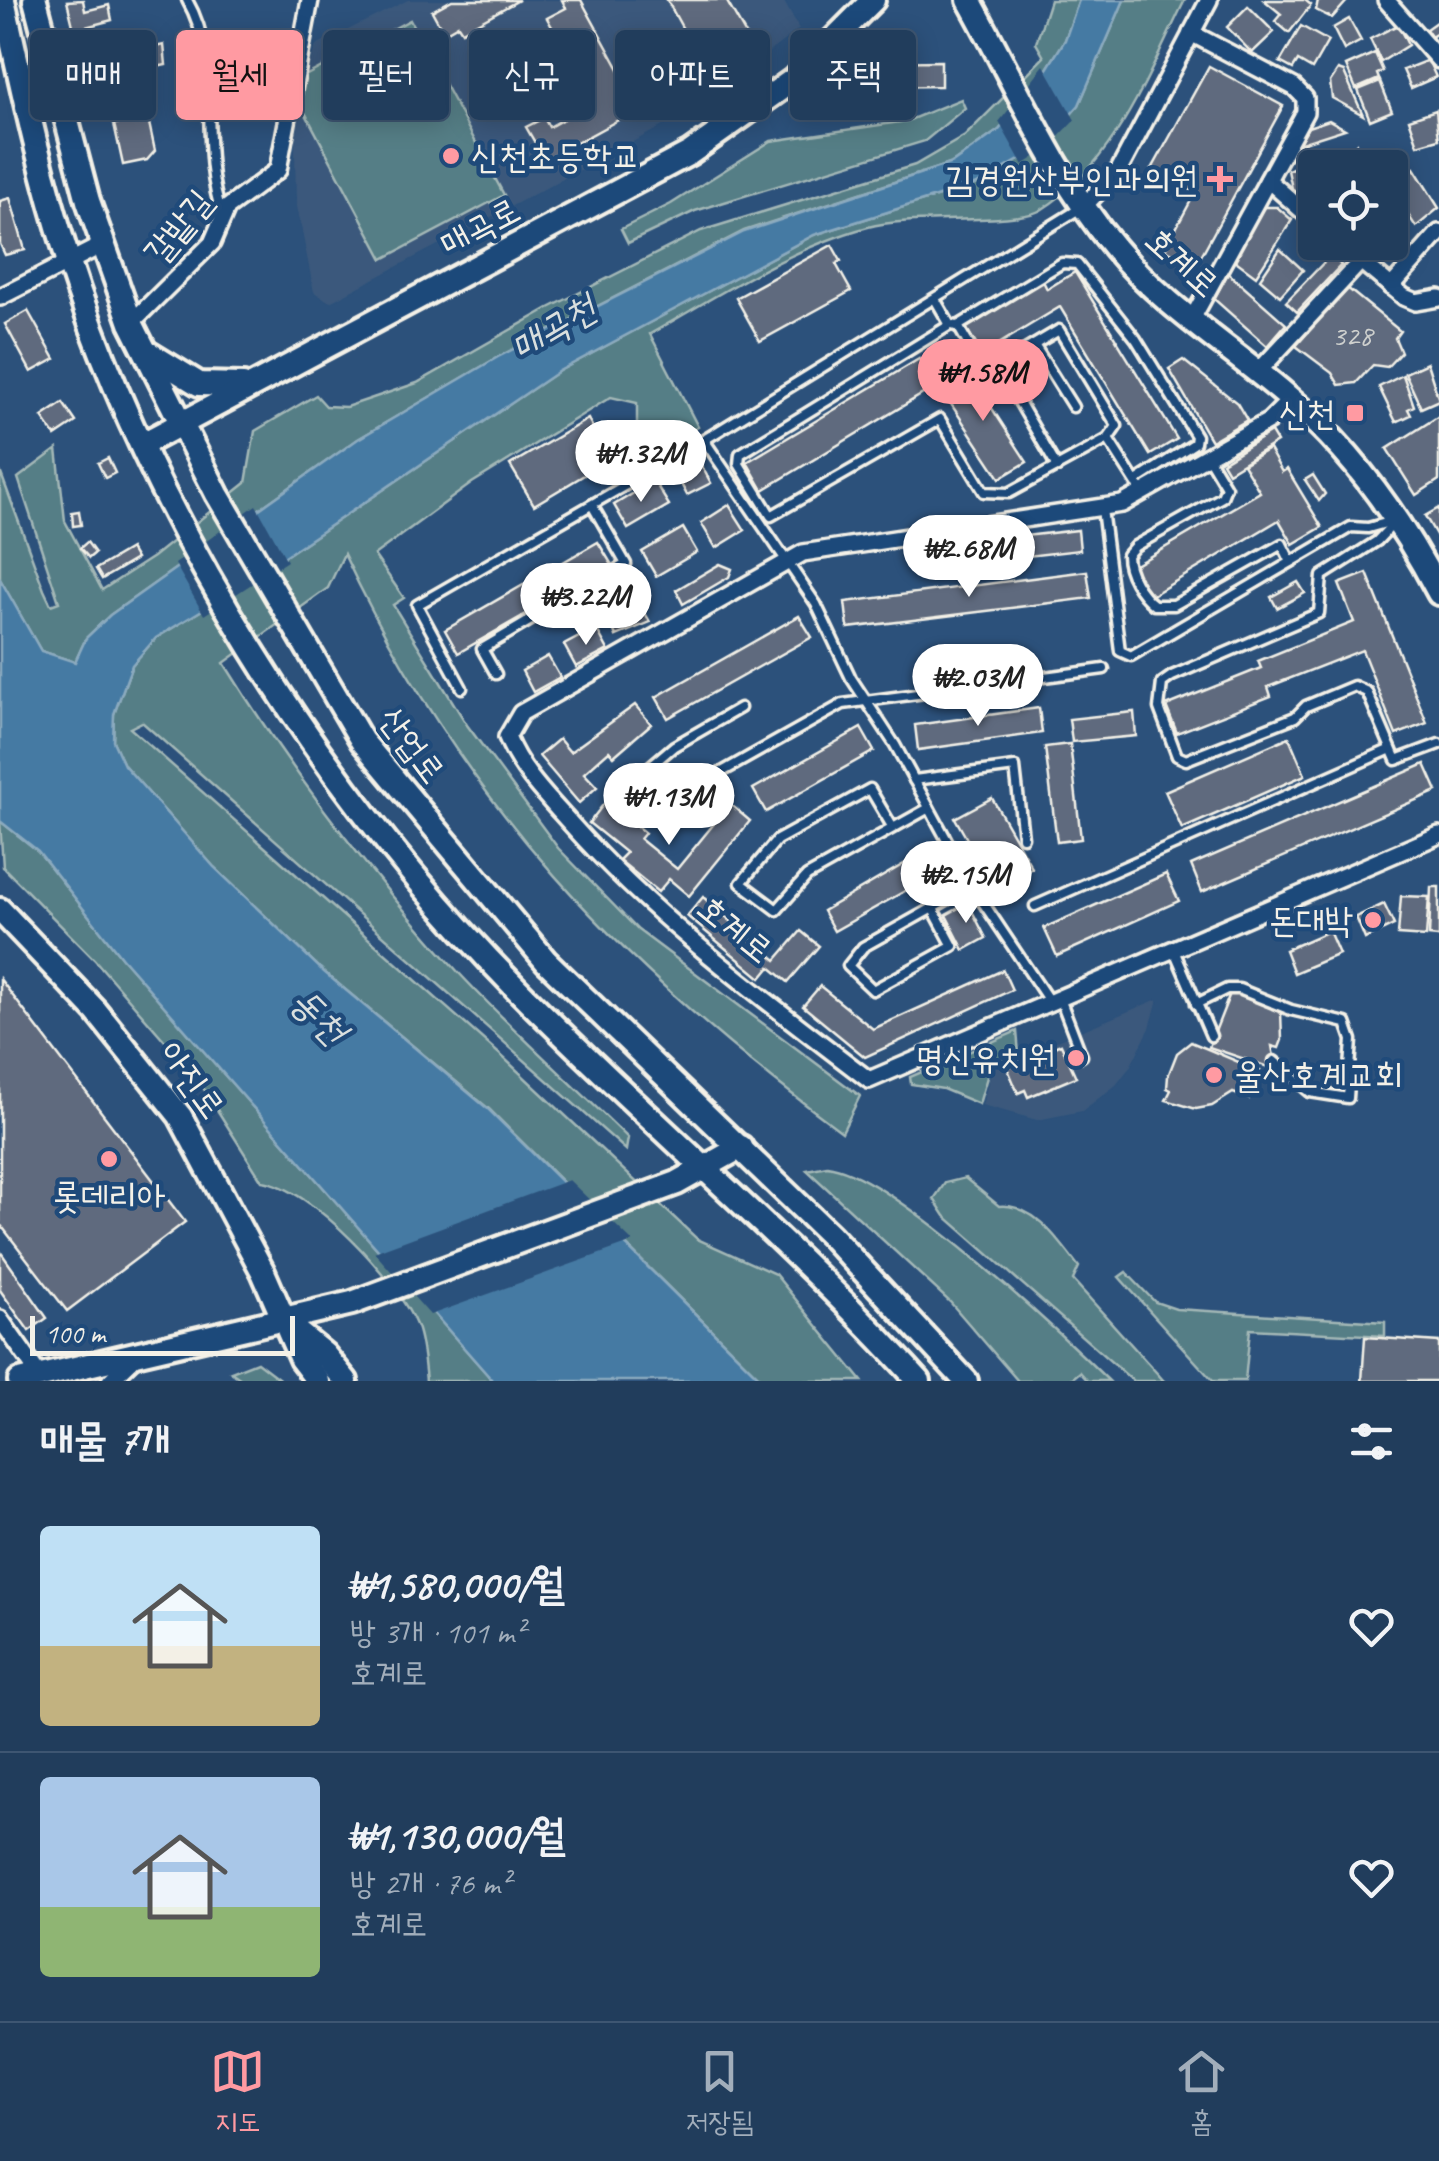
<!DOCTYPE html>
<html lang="ko">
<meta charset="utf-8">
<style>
:root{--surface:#213d5c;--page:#294462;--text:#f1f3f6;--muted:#a2aebb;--line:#3e5672;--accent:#ff9aa2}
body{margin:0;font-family:Caveat,"Poor Story",sans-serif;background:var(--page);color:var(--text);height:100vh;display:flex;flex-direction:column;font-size:38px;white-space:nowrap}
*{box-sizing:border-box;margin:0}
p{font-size:32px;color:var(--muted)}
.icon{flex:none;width:55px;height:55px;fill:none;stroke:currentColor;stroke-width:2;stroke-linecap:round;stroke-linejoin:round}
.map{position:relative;height:1381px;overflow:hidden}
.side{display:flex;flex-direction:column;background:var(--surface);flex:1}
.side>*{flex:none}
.banner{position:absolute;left:30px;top:30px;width:1380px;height:90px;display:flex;gap:20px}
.tools{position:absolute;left:1298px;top:150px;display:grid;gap:20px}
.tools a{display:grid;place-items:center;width:110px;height:110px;border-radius:10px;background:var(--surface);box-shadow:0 5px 25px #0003,0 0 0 2px var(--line);font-size:50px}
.scale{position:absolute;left:30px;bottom:25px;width:265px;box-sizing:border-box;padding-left:10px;border:5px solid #f4f1e8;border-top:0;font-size:28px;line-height:35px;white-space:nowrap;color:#f4f1e8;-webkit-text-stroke:8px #1f4a7a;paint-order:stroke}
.price{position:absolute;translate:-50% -85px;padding:0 22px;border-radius:35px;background:#fff;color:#222;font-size:32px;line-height:65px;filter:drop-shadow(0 2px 5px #0008)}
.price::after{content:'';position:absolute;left:50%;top:60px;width:30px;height:22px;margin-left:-15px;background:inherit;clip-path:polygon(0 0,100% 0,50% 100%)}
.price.selected{background:var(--accent);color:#111}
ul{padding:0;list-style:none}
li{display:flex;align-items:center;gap:30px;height:250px;padding:0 40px}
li+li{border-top:2px solid var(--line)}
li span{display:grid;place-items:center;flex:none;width:280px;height:200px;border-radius:10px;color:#555}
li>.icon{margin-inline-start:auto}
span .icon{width:120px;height:120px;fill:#fffc;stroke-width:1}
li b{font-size:42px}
h2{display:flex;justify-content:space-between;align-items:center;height:120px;padding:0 40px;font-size:42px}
.pill{padding:0 35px;border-radius:10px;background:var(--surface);box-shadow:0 5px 25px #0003,0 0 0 2px var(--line);font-size:35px;line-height:90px}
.pill.selected{background:var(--accent);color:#111}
.tabs{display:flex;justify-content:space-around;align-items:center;height:140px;border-top:2px solid var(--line);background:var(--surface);font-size:28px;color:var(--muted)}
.tabs a{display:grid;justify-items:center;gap:5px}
.tabs .selected{color:var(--accent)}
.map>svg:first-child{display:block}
.built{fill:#3b597c}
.green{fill:#547e86;stroke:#a4b8b7;stroke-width:2.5}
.water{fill:#457aa3;stroke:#8baabf;stroke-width:2.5}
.pier{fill:#2c517b}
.building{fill:#5e6b7e;stroke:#f4f1e8;stroke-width:2.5}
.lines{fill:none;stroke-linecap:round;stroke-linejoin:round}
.lane-casing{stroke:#f4f1e8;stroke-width:15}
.street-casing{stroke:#f4f1e8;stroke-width:22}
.secondary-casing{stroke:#f4f1e8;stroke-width:30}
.lane{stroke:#1f4a7a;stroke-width:8}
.street{stroke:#1f4a7a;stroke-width:15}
.secondary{stroke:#1f4a7a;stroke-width:22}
.poi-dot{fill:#ff9aa2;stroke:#1f4a7a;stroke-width:4}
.labels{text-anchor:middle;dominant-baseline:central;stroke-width:9;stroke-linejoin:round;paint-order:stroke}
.number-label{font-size:30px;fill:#ced0ce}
.poi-label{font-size:35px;fill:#f4f1e8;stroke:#1f4a7a;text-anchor:end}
.street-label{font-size:35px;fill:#f4f1e8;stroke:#1f4a7a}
.water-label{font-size:38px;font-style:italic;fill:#dadfde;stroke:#1f4a7a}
</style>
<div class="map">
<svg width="1439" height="1381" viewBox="0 0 1439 1381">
<rect width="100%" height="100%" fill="#2c517b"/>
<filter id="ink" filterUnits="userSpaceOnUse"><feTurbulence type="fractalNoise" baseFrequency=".01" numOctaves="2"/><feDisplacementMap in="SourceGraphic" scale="20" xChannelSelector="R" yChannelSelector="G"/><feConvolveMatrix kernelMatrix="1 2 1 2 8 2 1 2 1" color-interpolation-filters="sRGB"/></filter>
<g filter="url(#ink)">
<g class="built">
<polygon points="408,0 783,0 799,29 691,111 330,302 314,292 296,201 294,102 316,46"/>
<polygon points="1158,999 1150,1028 1130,1067 1116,1085 1082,1111 1037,1120 982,1105 992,1068"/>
</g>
<g class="green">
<polygon points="1050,0 1079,0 1065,40 1037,85 999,130 952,163 744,231 498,357 358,439 110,615 86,638 75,662 41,651 0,579 0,471 44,590 51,605 59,602 18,478 57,449 65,521 102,590 153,557 246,483 255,431 316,395 326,406 346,407 417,383 549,308 701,231 915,165 965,136 1044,57 1036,43"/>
<path d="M1124 0H1185C1147 76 1116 163 1041 210 1016 225 910 215 868 227 790 248 719 295 650 334L698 427 639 457 625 435 637 425V403L611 397 472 483 374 555 404 598 393 605 467 725 558 848 638 930 860 1096 842 1132C623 970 461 803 344 554L328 588 224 663C292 773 372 877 459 973 513 1031 572 1083 628 1138L626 1150 142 722 130 728 505 1059 697 1239 775 1274 862 1381H763L489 1109 324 972 214 867 124 765 113 741 114 714 132 665 156 638 235 590 559 371 814 235 977 184 1042 147 1079 105Z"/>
<polygon points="410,20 504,195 383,259 299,101 305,76"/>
<polygon points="961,99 965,108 925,141 695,211 628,243 621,229 671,204 771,141 907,121"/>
<path d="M0 821 38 851 122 958 493 1381H426C424 1363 423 1344 417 1327 399 1282 311 1187 262 1181L197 1078 94 959 3 867Z"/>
<polygon points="1017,1031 1019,1054 990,1067 979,1104 943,1089 911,1084 910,1077"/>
<path d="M827 1166C890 1173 1059 1332 1109 1381H1088L1080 1372 1069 1381H1018L950 1302 807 1170Z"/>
<path d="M965 1178 999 1206C1034 1203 1059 1241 1079 1267L1073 1280 1164 1381H1133L945 1216 934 1199 945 1183Z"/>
<polygon points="1126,1272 1155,1302 1176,1309 1385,1322 1385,1336 1250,1329 1245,1381 1213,1381 1119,1277"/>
<polygon points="257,1362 282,1381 244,1381 231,1372"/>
</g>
<polygon class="water" points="1079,0 1124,0 1079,105 1042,147 977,184 814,235 559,371 235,590 156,638 132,665 114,714 113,741 124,765 214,867 324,972 488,1109 763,1381 493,1381 122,958 38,851 0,821 0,579 41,651 75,662 86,638 110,615 358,439 498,357 744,232 952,163 999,130 1037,85 1065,40"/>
<g class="pier">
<polygon points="1044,65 1075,120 1046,150 1023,165 999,122"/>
<polygon points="256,505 287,561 204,615 175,564"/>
<polygon points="569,1180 633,1242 430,1315 374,1252"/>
</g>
<g class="building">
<polygon points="83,0 85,11 109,5 112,20 74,30 67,1"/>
<polygon points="452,0 519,0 462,31 458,25 444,33 432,11"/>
<polygon points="562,0 581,0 624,78 664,56 658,45 677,35 696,70 638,102 633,95 624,100 631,113 545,160 526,127 544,118 549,127 594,102 547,18 566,8"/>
<polygon points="667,0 726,0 758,56 712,82"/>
<polygon points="1264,0 1305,0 1311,5 1289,33 1275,21 1281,14"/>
<polygon points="1318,0 1348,0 1332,18 1316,10"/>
<polygon points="1248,6 1274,32 1252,53 1227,27"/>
<polygon points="1349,19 1361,41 1344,50 1333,28"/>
<polygon points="1439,20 1439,32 1431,37 1426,29"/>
<polygon points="1398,25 1408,45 1381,62 1370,39"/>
<polygon points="1301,26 1328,41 1312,69 1298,61 1293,69 1280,62"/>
<polygon points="164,45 166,65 95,80 91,61"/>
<polygon points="1375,53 1383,71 1377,74 1379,79 1356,89 1346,66"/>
<polygon points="1428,60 1436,77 1411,88 1403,70"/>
<polygon points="941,61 941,86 864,87 864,62"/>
<polygon points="1209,66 1283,106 1196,265 1165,249 1195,193 1152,169"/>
<polygon points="1338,70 1344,72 1363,115 1332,98 1330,82"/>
<polygon points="1380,81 1392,111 1370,120 1358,90"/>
<polygon points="1436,110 1439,139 1418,145 1409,119"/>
<polygon points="141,119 149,123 155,151 147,160 123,165 114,124"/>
<polygon points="1329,120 1345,129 1298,144 1308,127"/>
<polygon points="1356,144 1359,168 1315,168 1315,213 1293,193 1288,170 1328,152 1340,163"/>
<polygon points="1398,156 1408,171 1390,182 1390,168 1381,168"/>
<polygon points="1414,168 1439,208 1416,227 1390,187"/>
<polygon points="10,198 25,250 5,255 0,244 0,201"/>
<polygon points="1263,207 1277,207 1292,220 1256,276 1233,259"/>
<polygon points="1347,242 1387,242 1370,263"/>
<polygon points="832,245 841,261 836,264 851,291 760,341 736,298"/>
<polygon points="1280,249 1303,270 1280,296 1260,279"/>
<polygon points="1331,255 1341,265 1297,312 1286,302"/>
<polygon points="1075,272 1177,439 1150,455 1060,307 982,354 966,328 1043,281 1047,289"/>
<polygon points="1228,273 1286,324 1267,346 1214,299"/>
<polygon points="1346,287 1400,331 1395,338 1401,352 1387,367 1373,365 1356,383 1339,385 1332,373 1296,346"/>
<polygon points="28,311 55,359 31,372 5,324"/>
<polygon points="919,359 936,386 763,490 747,462"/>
<polygon points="1183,360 1237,403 1247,420 1211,441 1169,369"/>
<polygon points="1427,363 1439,400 1421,408 1405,373"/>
<polygon points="967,370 1027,462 1000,478 939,386"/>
<polygon points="1403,375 1414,406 1408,409 1411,415 1396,422 1379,387"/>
<polygon points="63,403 76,422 55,436 42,417"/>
<polygon points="1439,416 1439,480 1416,495 1387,449"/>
<polygon points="588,419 611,459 534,505 510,465"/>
<polygon points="1271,432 1277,442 1228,472 1222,462"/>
<polygon points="1269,449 1282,472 1287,469 1322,527 1293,544 1279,520 1149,597 1132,567 1260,492 1243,464"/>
<polygon points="108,458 115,473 105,478 98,463"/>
<polygon points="692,461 696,468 701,465 711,483 687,495 674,471"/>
<polygon points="1313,475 1325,494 1319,501 1305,480"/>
<polygon points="654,481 669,505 628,529 614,505"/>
<polygon points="729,505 745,530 716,548 701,523"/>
<polygon points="1439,508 1439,540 1425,516"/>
<polygon points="79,511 81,525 73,526 72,512"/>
<polygon points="683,528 697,552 656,576 642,552"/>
<polygon points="1078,530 1080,550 1001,559 998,539"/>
<polygon points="87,542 95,553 89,558 80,548"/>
<polygon points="598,542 612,565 458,653 445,630"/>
<polygon points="130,549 136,559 102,579 96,569"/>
<polygon points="720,564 732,569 729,577 683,604 676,590"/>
<polygon points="1087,571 1091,598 848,628 845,602"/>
<polygon points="1367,573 1427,723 1396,735 1362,650 1268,687 1271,696 1177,733 1166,706 1261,668 1258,661 1354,622 1339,584"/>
<polygon points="1298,582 1305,593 1277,608 1271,597"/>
<polygon points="638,600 650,622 616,636 608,616"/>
<polygon points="799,616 812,637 668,718 656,697"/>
<polygon points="596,628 608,650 576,667 564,645"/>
<polygon points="548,656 560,677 533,692 522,671"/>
<polygon points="635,705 651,724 614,756 609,751 584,773 597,787 579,803 539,756 559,739 570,752"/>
<polygon points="1039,708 1042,733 918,750 915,725"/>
<polygon points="1134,712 1136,736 1072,742 1069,719"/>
<polygon points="861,728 874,751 766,812 753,789"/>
<polygon points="1289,737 1305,775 1182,829 1165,791"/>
<polygon points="1070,744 1081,839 1057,842 1045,747"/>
<polygon points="1425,764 1437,791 1202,892 1191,865"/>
<polygon points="992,798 1032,868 995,888 955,818"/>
<polygon points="606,801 645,833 640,839 677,869 730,804 750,821 689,896 669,879 658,892 619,860 626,853 589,823"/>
<polygon points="930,849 942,870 834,931 823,911"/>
<polygon points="1166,874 1179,901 1057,956 1044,928"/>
<polygon points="1431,887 1439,887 1439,937 1429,936"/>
<polygon points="1401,896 1429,897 1426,937 1398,935"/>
<polygon points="703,897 776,960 801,931 819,946 788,982 770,967 761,978 687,916"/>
<polygon points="968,903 986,938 964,950 946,915"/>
<polygon points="1384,904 1394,925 1365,939 1356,917"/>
<polygon points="1329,931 1339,954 1294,973 1285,950"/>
<polygon points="1003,970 1012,990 865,1057 803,1006 820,986 873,1029"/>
<polygon points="0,979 185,1222 67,1311 0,1224"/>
<polygon points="1231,991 1281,1011 1282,1040 1279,1048 1272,1046 1274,1057 1268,1067 1209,1047"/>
<polygon points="1191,1042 1260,1071 1249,1099 1233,1093 1212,1106 1196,1109 1166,1100 1171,1090 1167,1088 1168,1076 1177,1053"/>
<polygon points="1061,1044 1076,1077 1028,1097 1025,1090 1018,1093 1007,1067"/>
<polygon points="0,1251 47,1318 29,1331 0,1290"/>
<polygon points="1365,1337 1439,1342 1439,1381 1362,1381"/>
</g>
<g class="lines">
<g class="lane-casing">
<g id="lane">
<path d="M187 0C224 64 197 146 222 214"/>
<polyline points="935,299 950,325 740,454 739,464 771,516 940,419 984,492 1009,493 1108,439 1143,494"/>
<polyline points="950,325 958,326 1062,263 1077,264 1136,339 1196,436 1195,443 1136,481"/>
<polyline points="958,326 981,366 998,366 1059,330 1117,426 1108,439"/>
<polyline points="1034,345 1073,407"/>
<polyline points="998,366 1057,467"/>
<polyline points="704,440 816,604 851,678 895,745 972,886 1049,1001"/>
<path d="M1208 457 1226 487 1222 497 1135 546 1127 555C1127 573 1140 594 1154 605H1174L1282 544 1291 562"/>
<polyline points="1102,509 1120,651 1131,656 1351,527 1368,528 1393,521"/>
<polyline points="1394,523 1377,541 1322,576 1319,613 1172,676 1162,683 1159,708 1177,756 1186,760 1295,717 1306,706 1354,686 1367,692 1396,760 1439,744"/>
<polyline points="496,674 482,649 626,564 592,505"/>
<polyline points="462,688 417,605 704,440 1079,209"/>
<polyline points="740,708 674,746 641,774 641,784 680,817 713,777 843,704 1104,669"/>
<polyline points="914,780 1015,767 1023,837"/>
<polyline points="893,828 870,789 777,840 741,883 777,910 807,876 929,808"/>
<polyline points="1035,906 1391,749"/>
<polyline points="933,909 953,946 873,990 848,966 863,947 972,886"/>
<polyline points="1173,948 1211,1036"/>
<polyline points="1059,996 1082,1056"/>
<polyline points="1196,1004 1227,989 1239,989 1291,1010 1346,1023 1352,1040 1348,1098 1310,1092 1274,1061"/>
</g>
</g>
<g class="street-casing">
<g id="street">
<polyline points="1386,0 1439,60"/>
<polyline points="1191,33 1294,87 1305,98 1305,112 1192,319"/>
<polyline points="1268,180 1315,222"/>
<polyline points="1084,206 1119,170 1209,0"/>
<polyline points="1338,242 1404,297 1416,302 1439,298"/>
<polyline points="1391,287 1439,233"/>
<polyline points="0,297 102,245"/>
<polyline points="131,323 212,243 227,208 278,170 310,0"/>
<polyline points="1258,372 1360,262"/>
<path d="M1291 399 1269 421 1122 504 803 553 521 713 507 737C520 770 547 797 571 824 658 922 765 1000 869 1080L1439 835"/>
<polyline points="0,1319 40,1376"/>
<polyline points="110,1381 132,1360"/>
</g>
</g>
<g class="secondary-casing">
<g id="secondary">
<path d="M3 0C22 86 40 172 67 256 152 522 322 791 517 989 648 1122 793 1242 919 1381"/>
<polyline points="35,0 88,201 131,323 217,494 362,741 546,961 830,1235 966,1381"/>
<path d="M969 0C1015 82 1054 176 1115 248 1163 306 1230 347 1287 396 1352 450 1400 518 1439 593"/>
<polyline points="150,354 199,384 243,385"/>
<polyline points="143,444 690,153 793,80 873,0"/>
<polyline points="0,910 96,1011 180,1116 263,1272 301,1359 318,1381"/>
<polyline points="286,1323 324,1354 346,1381"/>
<polyline points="20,1381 352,1303 677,1183 741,1147"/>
</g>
</g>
<use href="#lane" class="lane"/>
<use href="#street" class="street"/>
<use href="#secondary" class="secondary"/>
</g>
</g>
<g class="poi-dot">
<circle cx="451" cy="156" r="10"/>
<path d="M1215 164h10v10h10v10h-10v10h-10v-10h-10v-10h10z"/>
<rect x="1345" y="403" width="20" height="20" rx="5"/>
<circle cx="1373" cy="920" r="10"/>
<circle cx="1076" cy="1058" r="10"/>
<circle cx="1214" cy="1075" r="10"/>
<circle cx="109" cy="1159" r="10"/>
</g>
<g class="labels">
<g class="number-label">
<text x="1352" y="335">328</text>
</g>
<g class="poi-label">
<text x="471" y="156" text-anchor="start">신천초등학교</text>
<text x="1198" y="179">김경원산부인과의원</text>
<text x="1335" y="413">신천</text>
<text x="1353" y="920">돈대박</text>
<text x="1056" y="1058">명신유치원</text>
<text x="1234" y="1075" text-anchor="start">울산호계교회</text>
<text x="109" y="1196" text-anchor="middle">롯데리아</text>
</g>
<g class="street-label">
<text transform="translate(178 227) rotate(-50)">갈밭길</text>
<text transform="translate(480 227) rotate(-28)">매곡로</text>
<text transform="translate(1182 262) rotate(42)">호계로</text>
<text transform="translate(412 745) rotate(53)">산업로</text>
<text transform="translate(735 929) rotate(39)">호계로</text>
<text transform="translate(192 1080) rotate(54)">아진로</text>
</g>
<g class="water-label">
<text transform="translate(553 328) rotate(-31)">매곡천</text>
<text transform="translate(319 1016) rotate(45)">동천</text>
</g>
</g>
</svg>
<div class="tools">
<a><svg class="icon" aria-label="locate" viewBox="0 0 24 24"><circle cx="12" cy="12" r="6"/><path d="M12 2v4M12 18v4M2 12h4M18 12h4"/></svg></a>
</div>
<div class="scale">100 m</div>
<b class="price selected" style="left:983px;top:424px">₩1.58M</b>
<b class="price" style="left:641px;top:505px">₩1.32M</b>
<b class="price" style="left:969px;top:600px">₩2.68M</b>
<b class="price" style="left:586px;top:648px">₩3.22M</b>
<b class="price" style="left:978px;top:729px">₩2.03M</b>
<b class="price" style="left:669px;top:848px">₩1.13M</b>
<b class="price" style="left:966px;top:926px">₩2.15M</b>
<div class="banner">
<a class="pill">매매</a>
<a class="pill selected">월세</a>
<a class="pill">필터</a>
<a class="pill">신규</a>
<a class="pill">아파트</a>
<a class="pill">주택</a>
</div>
</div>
<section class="side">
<h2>매물 7개<svg class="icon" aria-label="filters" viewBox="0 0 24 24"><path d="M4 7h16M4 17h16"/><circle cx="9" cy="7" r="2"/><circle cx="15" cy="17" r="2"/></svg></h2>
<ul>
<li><span style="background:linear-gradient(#bfe0f5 60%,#c2b280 0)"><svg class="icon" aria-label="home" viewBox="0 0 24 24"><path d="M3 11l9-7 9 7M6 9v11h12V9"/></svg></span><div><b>₩1,580,000/월</b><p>방 3개 · 101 m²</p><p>호계로</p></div><svg class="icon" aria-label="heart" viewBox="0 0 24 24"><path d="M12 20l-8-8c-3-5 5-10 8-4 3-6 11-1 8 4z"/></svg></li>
<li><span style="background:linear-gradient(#a9c7e8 65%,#8fb573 0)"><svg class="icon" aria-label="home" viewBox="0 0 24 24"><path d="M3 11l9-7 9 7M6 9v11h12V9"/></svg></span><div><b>₩1,130,000/월</b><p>방 2개 · 76 m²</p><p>호계로</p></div><svg class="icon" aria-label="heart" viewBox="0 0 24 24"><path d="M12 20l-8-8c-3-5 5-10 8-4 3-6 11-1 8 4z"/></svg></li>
</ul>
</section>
<nav class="tabs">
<a class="selected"><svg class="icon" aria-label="map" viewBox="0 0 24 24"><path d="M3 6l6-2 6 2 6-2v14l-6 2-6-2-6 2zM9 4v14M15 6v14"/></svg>지도</a>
<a><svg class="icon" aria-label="saved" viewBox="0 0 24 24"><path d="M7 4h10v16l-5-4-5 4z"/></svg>저장됨</a>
<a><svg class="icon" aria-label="home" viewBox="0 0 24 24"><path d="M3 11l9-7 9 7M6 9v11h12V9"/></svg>홈</a>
</nav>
